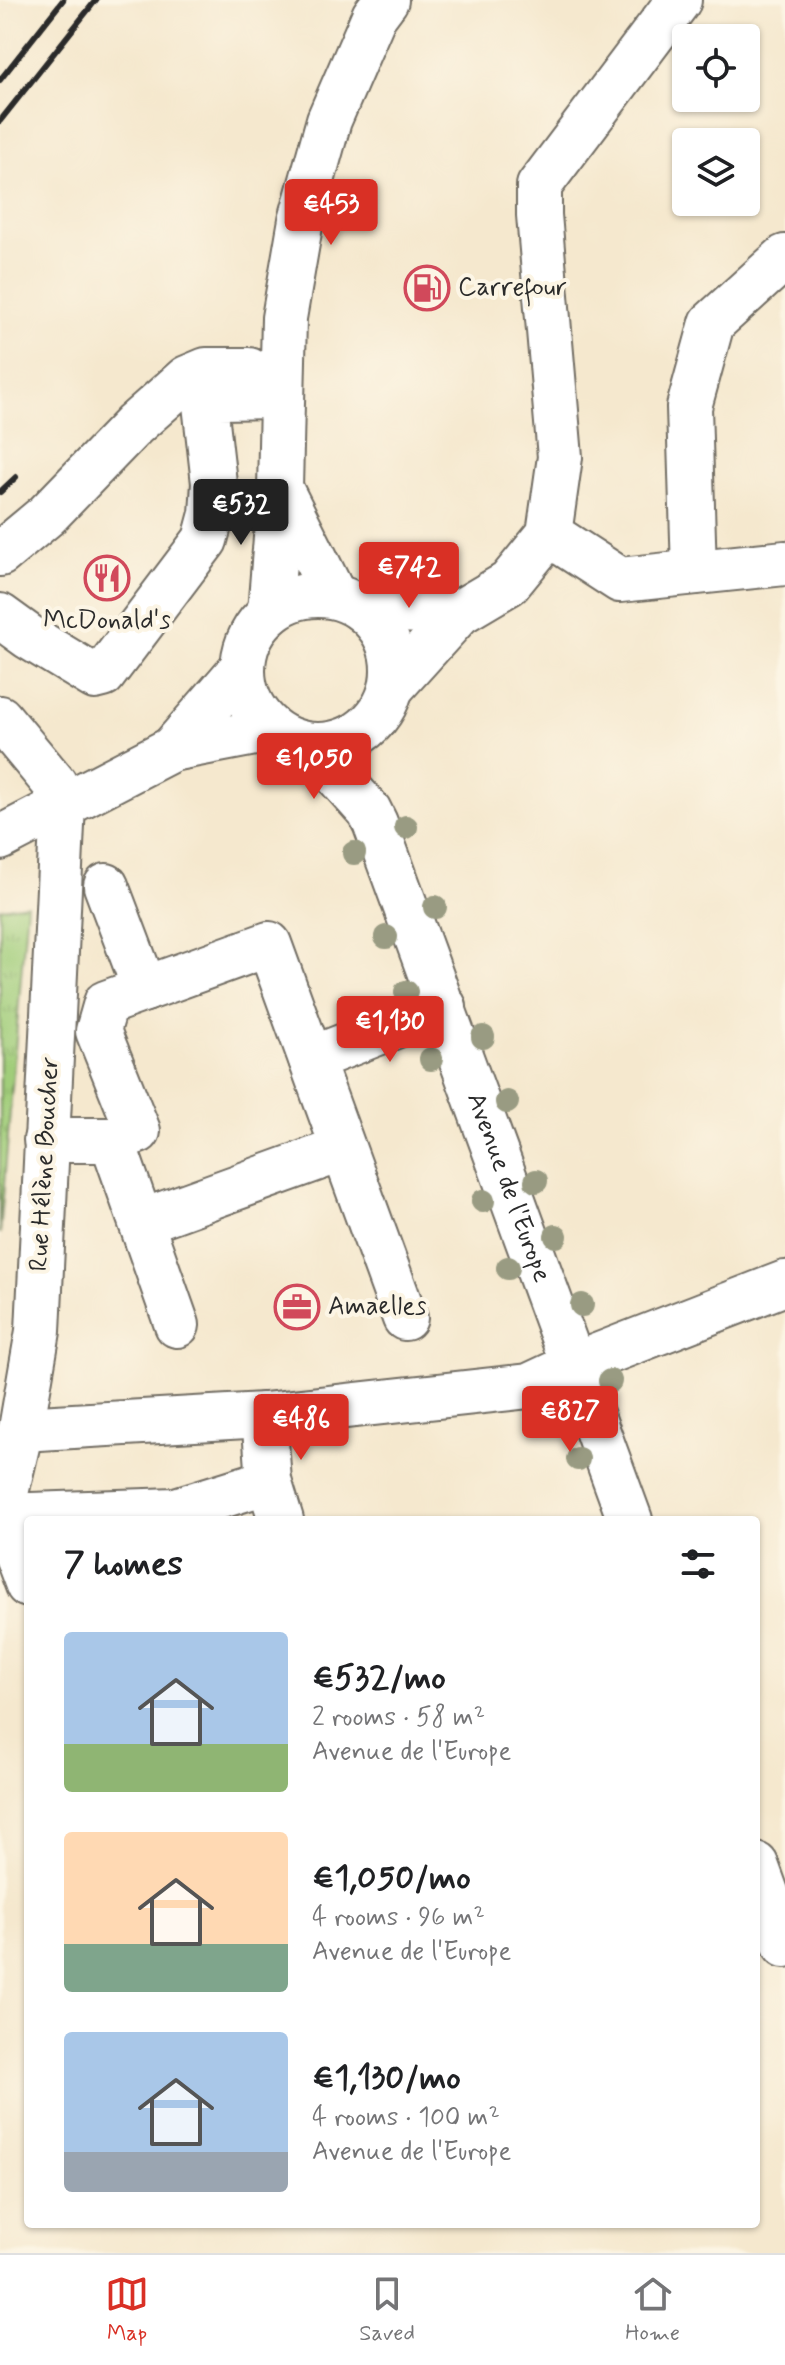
<!DOCTYPE html>
<meta charset="utf-8">
<style>
:root{--surface:#fff;--page:#f6f6f6;--text:#202124;--muted:#757577;--line:#e0e0e0;--accent:#d93025}
body{margin:0;font-family:Mynerve,sans-serif;background:var(--page);color:var(--text);height:100vh;display:flex;flex-direction:column;font-size:30px;white-space:nowrap}
*{box-sizing:border-box;margin:0}
p{font-size:26px;color:var(--muted)}
.icon{flex:none;width:44px;height:44px;fill:none;stroke:currentColor;stroke-width:2;stroke-linecap:round;stroke-linejoin:round}
.map{position:relative;flex:1;overflow:hidden}
.side{position:absolute;left:24px;top:1516px;width:736px;height:712px;display:flex;flex-direction:column;background:var(--surface);border-radius:8px;box-shadow:0 2px 6px #0004}
.side>*{flex:none}
.tools{position:absolute;left:672px;top:24px;display:grid;gap:16px}
.tools a{display:grid;place-items:center;width:88px;height:88px;border-radius:8px;background:var(--surface);box-shadow:0 2px 6px #0004;font-size:40px}
.price{position:absolute;translate:-50% -68px;padding:0 18px;border-radius:8px;background:var(--accent);color:#fff;font-size:26px;line-height:52px;filter:drop-shadow(0 2px 4px #0008)}
.price::after{content:'';position:absolute;left:50%;top:48px;width:24px;height:18px;margin-left:-12px;background:inherit;clip-path:polygon(0 0,100% 0,50% 100%)}
.price.selected{background:#222;color:#fff}
ul{padding:0;list-style:none}
li{display:flex;align-items:center;gap:24px;height:200px;padding:0 40px}
li span{display:grid;place-items:center;flex:none;width:224px;height:160px;border-radius:8px;color:#555}
li>.icon{margin-inline-start:auto}
span .icon{width:96px;height:96px;fill:#fffc;stroke-width:1}
li b{font-size:34px}
h2{display:flex;justify-content:space-between;align-items:center;height:96px;padding:0 40px;font-size:34px}
.dock{display:flex;justify-content:space-around;align-items:center;height:112px;border-top:2px solid var(--line);background:var(--surface);font-size:22px;color:var(--muted)}
.dock a{display:grid;justify-items:center;gap:4px}
.dock .selected{color:var(--accent)}
.map>svg:first-child{display:block}
.grass{fill:url(#grass-tufts);stroke:#667c52;stroke-width:2}
.lines{fill:none;stroke-linecap:round;stroke-linejoin:round}
.minor-casing{stroke:#726d64;stroke-width:48}
.minor{stroke:#fff;stroke-width:44}
.rail{stroke:#2b2b2b;stroke-width:6}
.tree{fill:#999b82}
.labels{text-anchor:middle;dominant-baseline:central;stroke-width:8;stroke-linejoin:round;paint-order:stroke}
.poi-label{font-size:26px;fill:#2b2b2b;stroke:#fcf5e5;text-anchor:start}
.street-label{font-size:26px;fill:#2b2b2b;stroke:#fcf5e5}
</style>
<div class="map">
<svg width="785" height="2253" viewBox="0 0 785 2253">
<defs>
<pattern id="grass-tufts" width="24" height="20" patternUnits="userSpaceOnUse" patternTransform="scale(2)"><rect width="24" height="20" fill="#a1cd7a"/><path d="M3 7l-1-3M5 7V3M7 7l1-3M15 17l-1-3M17 17v-4M19 17l1-3" fill="none" stroke="#8bb06a"/></pattern>
</defs>
<rect width="100%" height="100%" fill="#fcf5e5"/>
<filter id="ink" filterUnits="userSpaceOnUse"><feTurbulence type="fractalNoise" baseFrequency=".0125" numOctaves="2"/><feDisplacementMap in="SourceGraphic" scale="16" xChannelSelector="R" yChannelSelector="G"/><feConvolveMatrix kernelMatrix="1 2 1 2 8 2 1 2 1" color-interpolation-filters="sRGB"/></filter>
<filter id="wash" filterUnits="userSpaceOnUse"><feTurbulence type="fractalNoise" baseFrequency=".006" numOctaves="4" result="noise"/><feDisplacementMap in="SourceGraphic" scale="32" xChannelSelector="R" yChannelSelector="G"/><feGaussianBlur stdDeviation="1.8" result="paint"/><feColorMatrix in="noise" values="0 0 0 0 0 0 0 0 0 0 0 0 0 0 0 0 0 1.4 0 .05"/><feComposite in="paint" operator="in"/></filter>
<g filter="url(#wash)">
<rect width="100%" height="100%" fill="#f5e8ce"/>
<polygon class="grass" points="27,904 0,1234 0,908"/>
</g>
<g filter="url(#ink)">
<g class="lines">
<g class="minor-casing">
<g id="minor">
<polyline points="280,488 334,596"/>
<polyline points="549,534 620,580 785,563"/>
<polyline points="0,554 47,515 134,425 187,378 206,370 249,370"/>
<polyline points="694,572 689,407 712,323 785,257"/>
<circle cx="318" cy="670" r="75"/>
<polyline points="362,609 460,612"/>
<polyline points="270,612 280,488 284,318 301,220 329,120 374,16 386,0"/>
<polyline points="0,616 29,637 95,677 103,675 205,540 212,514 214,483 205,404 210,399 219,397 282,396"/>
<polyline points="392,687 460,612 509,583 549,534 560,457 539,215 539,186 679,0"/>
<polyline points="0,718 54,783 63,804 38,1331 21,1429 0,1519"/>
<path id="s1" d="M310 745 369 811 375 823 630 1520"/>
<polyline points="172,749 242,668"/>
<polyline points="0,838 172,749 271,730"/>
<polyline points="106,886 145,989"/>
<polyline points="311,1059 444,1007"/>
<polyline points="46,1140 112,1140 177,1325"/>
<polyline points="112,1140 138,1131 98,1031 106,1003 269,944 405,1318"/>
<polyline points="141,1222 343,1149"/>
<polyline points="264,1415 269,1481 281,1520"/>
<polyline points="21,1429 264,1415 529,1386 574,1365 785,1283"/>
<polyline points="28,1585 2,1516 176,1510 269,1481"/>
<polyline points="756,1865 785,1945"/>
</g>
</g>
<use href="#minor" class="minor"/>
<g class="rail">
<polyline points="0,80 63,0"/>
<polyline points="0,121 96,0"/>
<polyline points="0,492 16,477"/>
</g>
</g>
<g class="tree">
<circle cx="406" cy="827" r="12"/>
<circle cx="354" cy="853" r="12"/>
<circle cx="435" cy="907" r="12"/>
<circle cx="386" cy="937" r="12"/>
<circle cx="406" cy="992" r="12"/>
<circle cx="483" cy="1037" r="12"/>
<circle cx="431" cy="1059" r="12"/>
<circle cx="507" cy="1102" r="12"/>
<circle cx="536" cy="1181" r="12"/>
<circle cx="483" cy="1201" r="12"/>
<circle cx="556" cy="1236" r="12"/>
<circle cx="508" cy="1268" r="12"/>
<circle cx="582" cy="1305" r="12"/>
<circle cx="610" cy="1381" r="12"/>
<circle cx="557" cy="1401" r="12"/>
<circle cx="578" cy="1459" r="12"/>
</g>
</g>
<defs>
<g id="fuel-ring" transform="scale(2.3)"><circle r="9.5" fill="#fcf5e5" stroke="#d1495b" stroke-width="1.5"/><path d="M-5.5-6h7V0h2V4h1.3V-2.5L3-4.5l.8-.8L6-3V5H2.5V1h-1V6h-7ZM-4.2-4.7v3.2H.2V-4.7Z" fill="#d1495b"/></g>
<g id="restaurant-ring" transform="scale(2.3)"><circle r="9.5" fill="#fcf5e5" stroke="#d1495b" stroke-width="1.5"/><path d="M-5-6h1v4h1v-4h1v4h1v-4h1v5L-1.5 .5V6h-2V.5L-5-1ZM5-6V6H3V1.5H1.5Q1.5-4 5-6Z" fill="#d1495b"/></g>
<g id="office-ring" transform="scale(2.3)"><circle r="9.5" fill="#fcf5e5" stroke="#d1495b" stroke-width="1.5"/><path d="M-6-3h4V-5.5h4V-3h4V5H-6ZM-1-4.5V-3h2v-1.5ZM-6 0V1H6V0Z" fill="#d1495b"/></g>
</defs>
<g fill-rule="evenodd">
<use href="#fuel-ring" x="427" y="288"/>
<use href="#restaurant-ring" x="107" y="578"/>
<use href="#office-ring" x="297" y="1307"/>
</g>
<g class="labels">
<g class="poi-label">
<text x="458" y="288">Carrefour</text>
<text x="107" y="621" text-anchor="middle">McDonald's</text>
<text x="328" y="1307">Amaelles</text>
</g>
<g class="street-label">
<text transform="translate(45 1164) rotate(-87)">Rue Hélène Boucher</text>
<text stroke="none"><textPath href="#s1" startOffset="490">Avenue de l'Europe</textPath></text>
</g>
</g>
</svg>
<div class="tools">
<a><svg class="icon" aria-label="locate" viewBox="0 0 24 24"><circle cx="12" cy="12" r="6"/><path d="M12 2v4M12 18v4M2 12h4M18 12h4"/></svg></a>
<a><svg class="icon" aria-label="layers" viewBox="0 0 24 24"><path d="M12 4l9 5-9 5-9-5zM3 14l9 5 9-5"/></svg></a>
</div>
<b class="price" style="left:331px;top:247px">€453</b>
<b class="price selected" style="left:241px;top:547px">€532</b>
<b class="price" style="left:409px;top:610px">€742</b>
<b class="price" style="left:314px;top:801px">€1,050</b>
<b class="price" style="left:390px;top:1064px">€1,130</b>
<b class="price" style="left:570px;top:1454px">€827</b>
<b class="price" style="left:301px;top:1462px">€486</b>
<section class="side">
<h2>7 homes<svg class="icon" aria-label="filters" viewBox="0 0 24 24"><path d="M4 7h16M4 17h16"/><circle cx="9" cy="7" r="2"/><circle cx="15" cy="17" r="2"/></svg></h2>
<ul>
<li><span style="background:linear-gradient(#a9c7e8 70%,#8fb573 0)"><svg class="icon" aria-label="home" viewBox="0 0 24 24"><path d="M3 11l9-7 9 7M6 9v11h12V9"/></svg></span><div><b>€532/mo</b><p>2 rooms · 58 m²</p><p>Avenue de l'Europe</p></div></li>
<li><span style="background:linear-gradient(#ffd9b3 70%,#7fa58c 0)"><svg class="icon" aria-label="home" viewBox="0 0 24 24"><path d="M3 11l9-7 9 7M6 9v11h12V9"/></svg></span><div><b>€1,050/mo</b><p>4 rooms · 96 m²</p><p>Avenue de l'Europe</p></div></li>
<li><span style="background:linear-gradient(#a9c7e8 75%,#9aa5b1 0)"><svg class="icon" aria-label="home" viewBox="0 0 24 24"><path d="M3 11l9-7 9 7M6 9v11h12V9"/></svg></span><div><b>€1,130/mo</b><p>4 rooms · 100 m²</p><p>Avenue de l'Europe</p></div></li>
</ul>
</section>
</div>
<nav class="dock">
<a class="selected"><svg class="icon" aria-label="map" viewBox="0 0 24 24"><path d="M3 6l6-2 6 2 6-2v14l-6 2-6-2-6 2zM9 4v14M15 6v14"/></svg>Map</a>
<a><svg class="icon" aria-label="saved" viewBox="0 0 24 24"><path d="M7 4h10v16l-5-4-5 4z"/></svg>Saved</a>
<a><svg class="icon" aria-label="home" viewBox="0 0 24 24"><path d="M3 11l9-7 9 7M6 9v11h12V9"/></svg>Home</a>
</nav>
